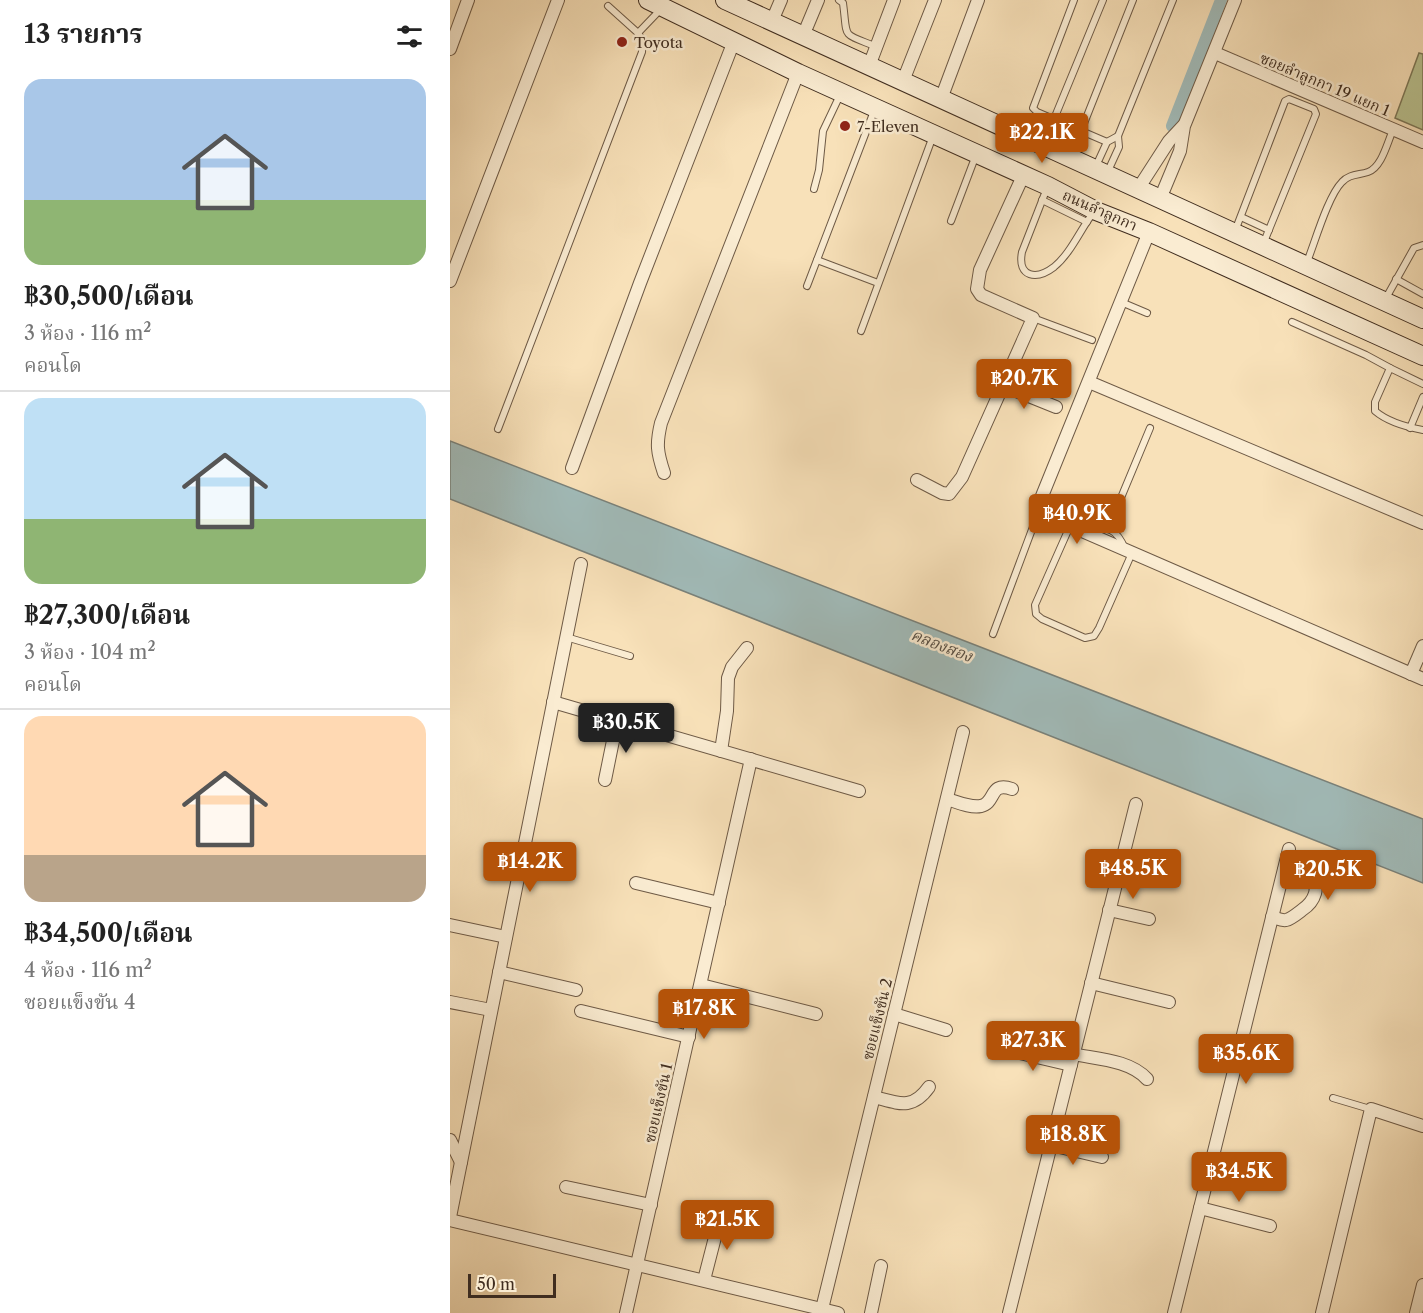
<!DOCTYPE html>
<html lang="th">
<meta charset="utf-8">
<style>
:root{--surface:#fff;--page:#f2f2f2;--text:#222;--muted:#767676;--line:#e0e0e0;--accent:#b45309}
body{margin:0;font-family:"Libre Caslon Text","Noto Serif Thai",serif;background:var(--page);color:var(--text);height:100vh;display:flex;flex-direction:column;font-size:22px;white-space:nowrap}
*{box-sizing:border-box;margin:0}
p{font-size:20px;color:var(--muted)}
.icon{flex:none;width:33px;height:33px;fill:none;stroke:currentColor;stroke-width:2;stroke-linecap:round;stroke-linejoin:round}
.map{position:relative;flex:1;overflow:hidden}
.drawer{display:flex;flex-direction:column;background:var(--surface);width:450px}
.drawer>*{flex:none}
.scale{position:absolute;left:18px;bottom:15px;width:88px;box-sizing:border-box;padding-left:6px;border:3px solid #402d1f;border-top:0;font-size:16px;line-height:21px;white-space:nowrap;color:#402d1f;-webkit-text-stroke:4px #faecd2;paint-order:stroke}
.price{position:absolute;translate:-50% -51px;padding:0 14px;border-radius:6px;background:var(--accent);color:#fff;font-size:20px;line-height:39px;filter:drop-shadow(0 2px 3px #0008)}
.price::after{content:'';position:absolute;left:50%;top:36px;width:18px;height:14px;margin-left:-9px;background:inherit;clip-path:polygon(0 0,100% 0,50% 100%)}
.price.current{background:#222;color:#fff}
ul{padding:0;list-style:none}
li{display:grid;align-content:center;gap:12px;height:318px;padding:0 24px}
li+li{border-top:2px solid var(--line)}
li span{display:grid;place-items:center;height:186px;border-radius:18px;color:#555}
li>.icon{margin-inline-start:auto}
span .icon{width:108px;height:108px;fill:#fffc;stroke-width:1}
li b{font-size:26px}
h2{display:flex;justify-content:space-between;align-items:center;height:72px;padding:0 24px;font-size:26px}
main{display:flex;flex:1;min-height:0}
.map>svg:first-child{display:block}
.green{fill:#bac391;stroke:#7d7858;stroke-width:1.5}
.water{fill:#a1bbb9;stroke:#7a827b;stroke-width:1.5}
.lines{fill:none;stroke-linecap:round;stroke-linejoin:round}
.canal{stroke:#a1bbb9;stroke-width:12}
.service-casing{stroke:#6e5a46;stroke-width:8}
.minor-casing{stroke:#6e5a46;stroke-width:14}
.secondary-casing{stroke:#402d1f;stroke-width:20}
.service{stroke:#faecd2;stroke-width:6}
.minor{stroke:#faecd2;stroke-width:12}
.secondary{stroke:#faecd2;stroke-width:18}
.poi-dot{fill:#8f2418;stroke:#faecd2;stroke-width:2}
.labels{text-anchor:middle;dominant-baseline:central;stroke-width:5;stroke-linejoin:round;paint-order:stroke}
.poi-label{font-size:15px;fill:#402d1f;stroke:#faecd2;text-anchor:start}
.street-label{font-size:15px;fill:#402d1f;stroke:#faecd2}
.water-label{font-size:16px;font-style:italic;fill:#585046;stroke:#faecd2}
</style>
<main>
<section class="drawer">
<h2>13 รายการ<svg class="icon" aria-label="filters" viewBox="0 0 24 24"><path d="M4 7h16M4 17h16"/><circle cx="9" cy="7" r="2"/><circle cx="15" cy="17" r="2"/></svg></h2>
<ul>
<li><span style="background:linear-gradient(#a9c7e8 65%,#8fb573 0)"><svg class="icon" aria-label="home" viewBox="0 0 24 24"><path d="M3 11l9-7 9 7M6 9v11h12V9"/></svg></span><div><b>฿30,500/เดือน</b><p>3 ห้อง · 116 m²</p><p>คอนโด</p></div></li>
<li><span style="background:linear-gradient(#bfe0f5 65%,#8fb573 0)"><svg class="icon" aria-label="home" viewBox="0 0 24 24"><path d="M3 11l9-7 9 7M6 9v11h12V9"/></svg></span><div><b>฿27,300/เดือน</b><p>3 ห้อง · 104 m²</p><p>คอนโด</p></div></li>
<li><span style="background:linear-gradient(#ffd9b3 75%,#b9a48a 0)"><svg class="icon" aria-label="home" viewBox="0 0 24 24"><path d="M3 11l9-7 9 7M6 9v11h12V9"/></svg></span><div><b>฿34,500/เดือน</b><p>4 ห้อง · 116 m²</p><p>ซอยแข็งขัน 4</p></div></li>
</ul>
</section>
<div class="map">
<svg width="973" height="1313" viewBox="0 0 973 1313">
<rect width="100%" height="100%" fill="#f8e1b9"/>
<filter id="stains"><feTurbulence type="fractalNoise" baseFrequency=".00333" numOctaves="4"/><feColorMatrix values="0 0 0 0 .2 0 0 0 0 .09 0 0 0 0 .02 0 0 0 .5 -.17"/></filter>
<radialGradient id="worn" r=".72"><stop offset=".6" stop-color="#630" stop-opacity="0"/><stop offset="1" stop-color="#630" stop-opacity=".3"/></radialGradient>
<polygon class="green" points="969,53 973,54 973,130 945,118"/>
<polygon class="water" points="0,441 973,819 973,883 0,499"/>
<g class="lines">
<polyline class="canal" points="722,126 771,0"/>
<g class="service-casing">
<g id="service">
<path d="M389 0 393 3C398 40 390 32 427 47"/>
<polyline points="624,0 583,108 587,112 657,142"/>
<polyline points="188,33 211,9"/>
<polyline points="604,119 653,0"/>
<polyline points="631,131 683,0"/>
<polyline points="646,166 657,142 668,136"/>
<polyline points="658,171 669,147 668,136 723,0"/>
<path d="M597 188 572 252C567 278 587 280 604 267 621 253 630 230 643 213"/>
<polyline points="364,189 369,170 373,131 391,93"/>
<polyline points="592,200 637,222"/>
<polyline points="791,217 819,230"/>
<polyline points="501,221 526,155"/>
<polyline points="785,231 835,101 839,99 864,109 866,114 814,242"/>
<polyline points="367,260 428,283"/>
<path d="M857 262C865 242 878 196 892 182 899 174 909 175 918 172 932 167 937 143 943 130"/>
<polyline points="946,279 973,294"/>
<polyline points="357,286 424,111"/>
<polyline points="936,298 964,248 973,245"/>
<polyline points="671,302 697,313"/>
<polyline points="583,318 642,340"/>
<polyline points="842,322 916,355 940,368"/>
<polyline points="411,331 483,136"/>
<path d="M973 384 940 368 925 402V411C938 422 956 427 973 430"/>
<polyline points="960,428 973,397"/>
<polyline points="48,429 192,52 193,41 188,33 158,6"/>
<polyline points="620,526 585,605 586,614 592,619 635,638 644,636 649,628 682,553"/>
<polyline points="658,529 700,428"/>
<path d="M637 531C658 525 667 529 675 549"/>
<polyline points="543,634 590,508"/>
<polyline points="116,637 180,656"/>
<polyline points="883,1098 920,1109"/>
</g>
</g>
<g class="minor-casing">
<g id="minor">
<polyline points="322,21 331,0"/>
<polyline points="353,36 368,0"/>
<polyline points="0,49 18,0"/>
<polyline points="765,53 973,142"/>
<polyline points="419,66 444,0"/>
<polyline points="453,81 485,0"/>
<polyline points="491,99 528,0"/>
<polyline points="688,189 719,141 733,126"/>
<polyline points="710,199 730,151 734,126 785,0"/>
<polyline points="699,232 590,501 590,508 593,514 973,679"/>
<polyline points="0,281 108,0"/>
<polyline points="639,382 973,523"/>
<polyline points="554,386 606,407"/>
<polyline points="122,468 190,283 284,41"/>
<path d="M214 473C207 452 206 444 211 423L348 73"/>
<polyline points="467,480 492,493 499,494 512,477 583,318 531,295 527,289 530,270 573,176"/>
<polyline points="961,674 973,646"/>
<polyline points="103,702 409,791"/>
<polyline points="271,751 277,711 278,678 282,667 297,648"/>
<polyline points="155,780 167,721"/>
<path d="M497 799C507 802 520 808 531 806 546 803 539 781 562 789"/>
<polyline points="186,883 269,903"/>
<polyline points="659,910 699,919"/>
<path d="M822 917C826 918 832 921 836 920 841 919 848 913 852 910 864 902 873 885 857 876 850 872 841 872 834 870"/>
<polyline points="0,925 56,937"/>
<polyline points="49,972 126,990"/>
<polyline points="641,983 719,1002"/>
<polyline points="251,985 366,1014"/>
<polyline points="0,1002 41,1010"/>
<polyline points="131,1011 239,1037"/>
<polyline points="444,1014 496,1030"/>
<polyline points="553,1049 621,1065"/>
<path d="M623 1054C647 1059 680 1060 697 1079"/>
<path d="M424 1097C448 1103 462 1111 479 1087"/>
<polyline points="0,1140 11,1162"/>
<polyline points="601,1145 652,1157"/>
<polyline points="116,1187 201,1205"/>
<polyline points="750,1208 820,1226"/>
<polyline points="0,1217 131,564"/>
<polyline points="0,1220 388,1313"/>
<polyline points="254,1280 271,1214"/>
<polyline points="176,1313 301,759"/>
<polyline points="371,1313 513,732"/>
<polyline points="421,1313 431,1266"/>
<polyline points="559,1313 686,804"/>
<polyline points="724,1313 839,849"/>
<polyline points="872,1313 921,1109 973,1126"/>
<polyline points="966,1313 973,1285"/>
</g>
</g>
<g class="secondary-casing">
<g id="secondary">
<polyline points="198,0 348,73 598,186 646,211 699,232 973,356"/>
<polyline points="275,0 973,319"/>
</g>
</g>
<use href="#service" class="service"/>
<use href="#minor" class="minor"/>
<use href="#secondary" class="secondary"/>
</g>
<g class="poi-dot">
<circle cx="172" cy="42" r="6"/>
<circle cx="395" cy="126" r="6"/>
</g>
<g class="labels">
<g class="poi-label">
<text x="184" y="42">Toyota</text>
<text x="407" y="126">7-Eleven</text>
</g>
<g class="street-label">
<text transform="translate(875 84) rotate(23)">ซอยลำลูกกา 19 แยก 1</text>
<text transform="translate(650 210) rotate(24)">ถนนลำลูกกา</text>
<text transform="translate(427 1019) rotate(-76)">ซอยแข็งขัน 2</text>
<text transform="translate(208 1103) rotate(-77)">ซอยแข็งขัน 1</text>
</g>
<g class="water-label">
<text transform="translate(492 645) rotate(21)">คลองสอง</text>
</g>
</g>
<rect width="100%" height="100%" filter="url(#stains)"/>
<rect width="100%" height="100%" fill="url(#worn)"/>
</svg>
<div class="scale">50 m</div>
<b class="price" style="left:592px;top:164px">฿22.1K</b>
<b class="price" style="left:574px;top:410px">฿20.7K</b>
<b class="price" style="left:627px;top:545px">฿40.9K</b>
<b class="price current" style="left:176px;top:754px">฿30.5K</b>
<b class="price" style="left:80px;top:893px">฿14.2K</b>
<b class="price" style="left:683px;top:900px">฿48.5K</b>
<b class="price" style="left:878px;top:901px">฿20.5K</b>
<b class="price" style="left:254px;top:1040px">฿17.8K</b>
<b class="price" style="left:583px;top:1072px">฿27.3K</b>
<b class="price" style="left:796px;top:1085px">฿35.6K</b>
<b class="price" style="left:623px;top:1166px">฿18.8K</b>
<b class="price" style="left:789px;top:1203px">฿34.5K</b>
<b class="price" style="left:277px;top:1251px">฿21.5K</b>
</div>
</main>
